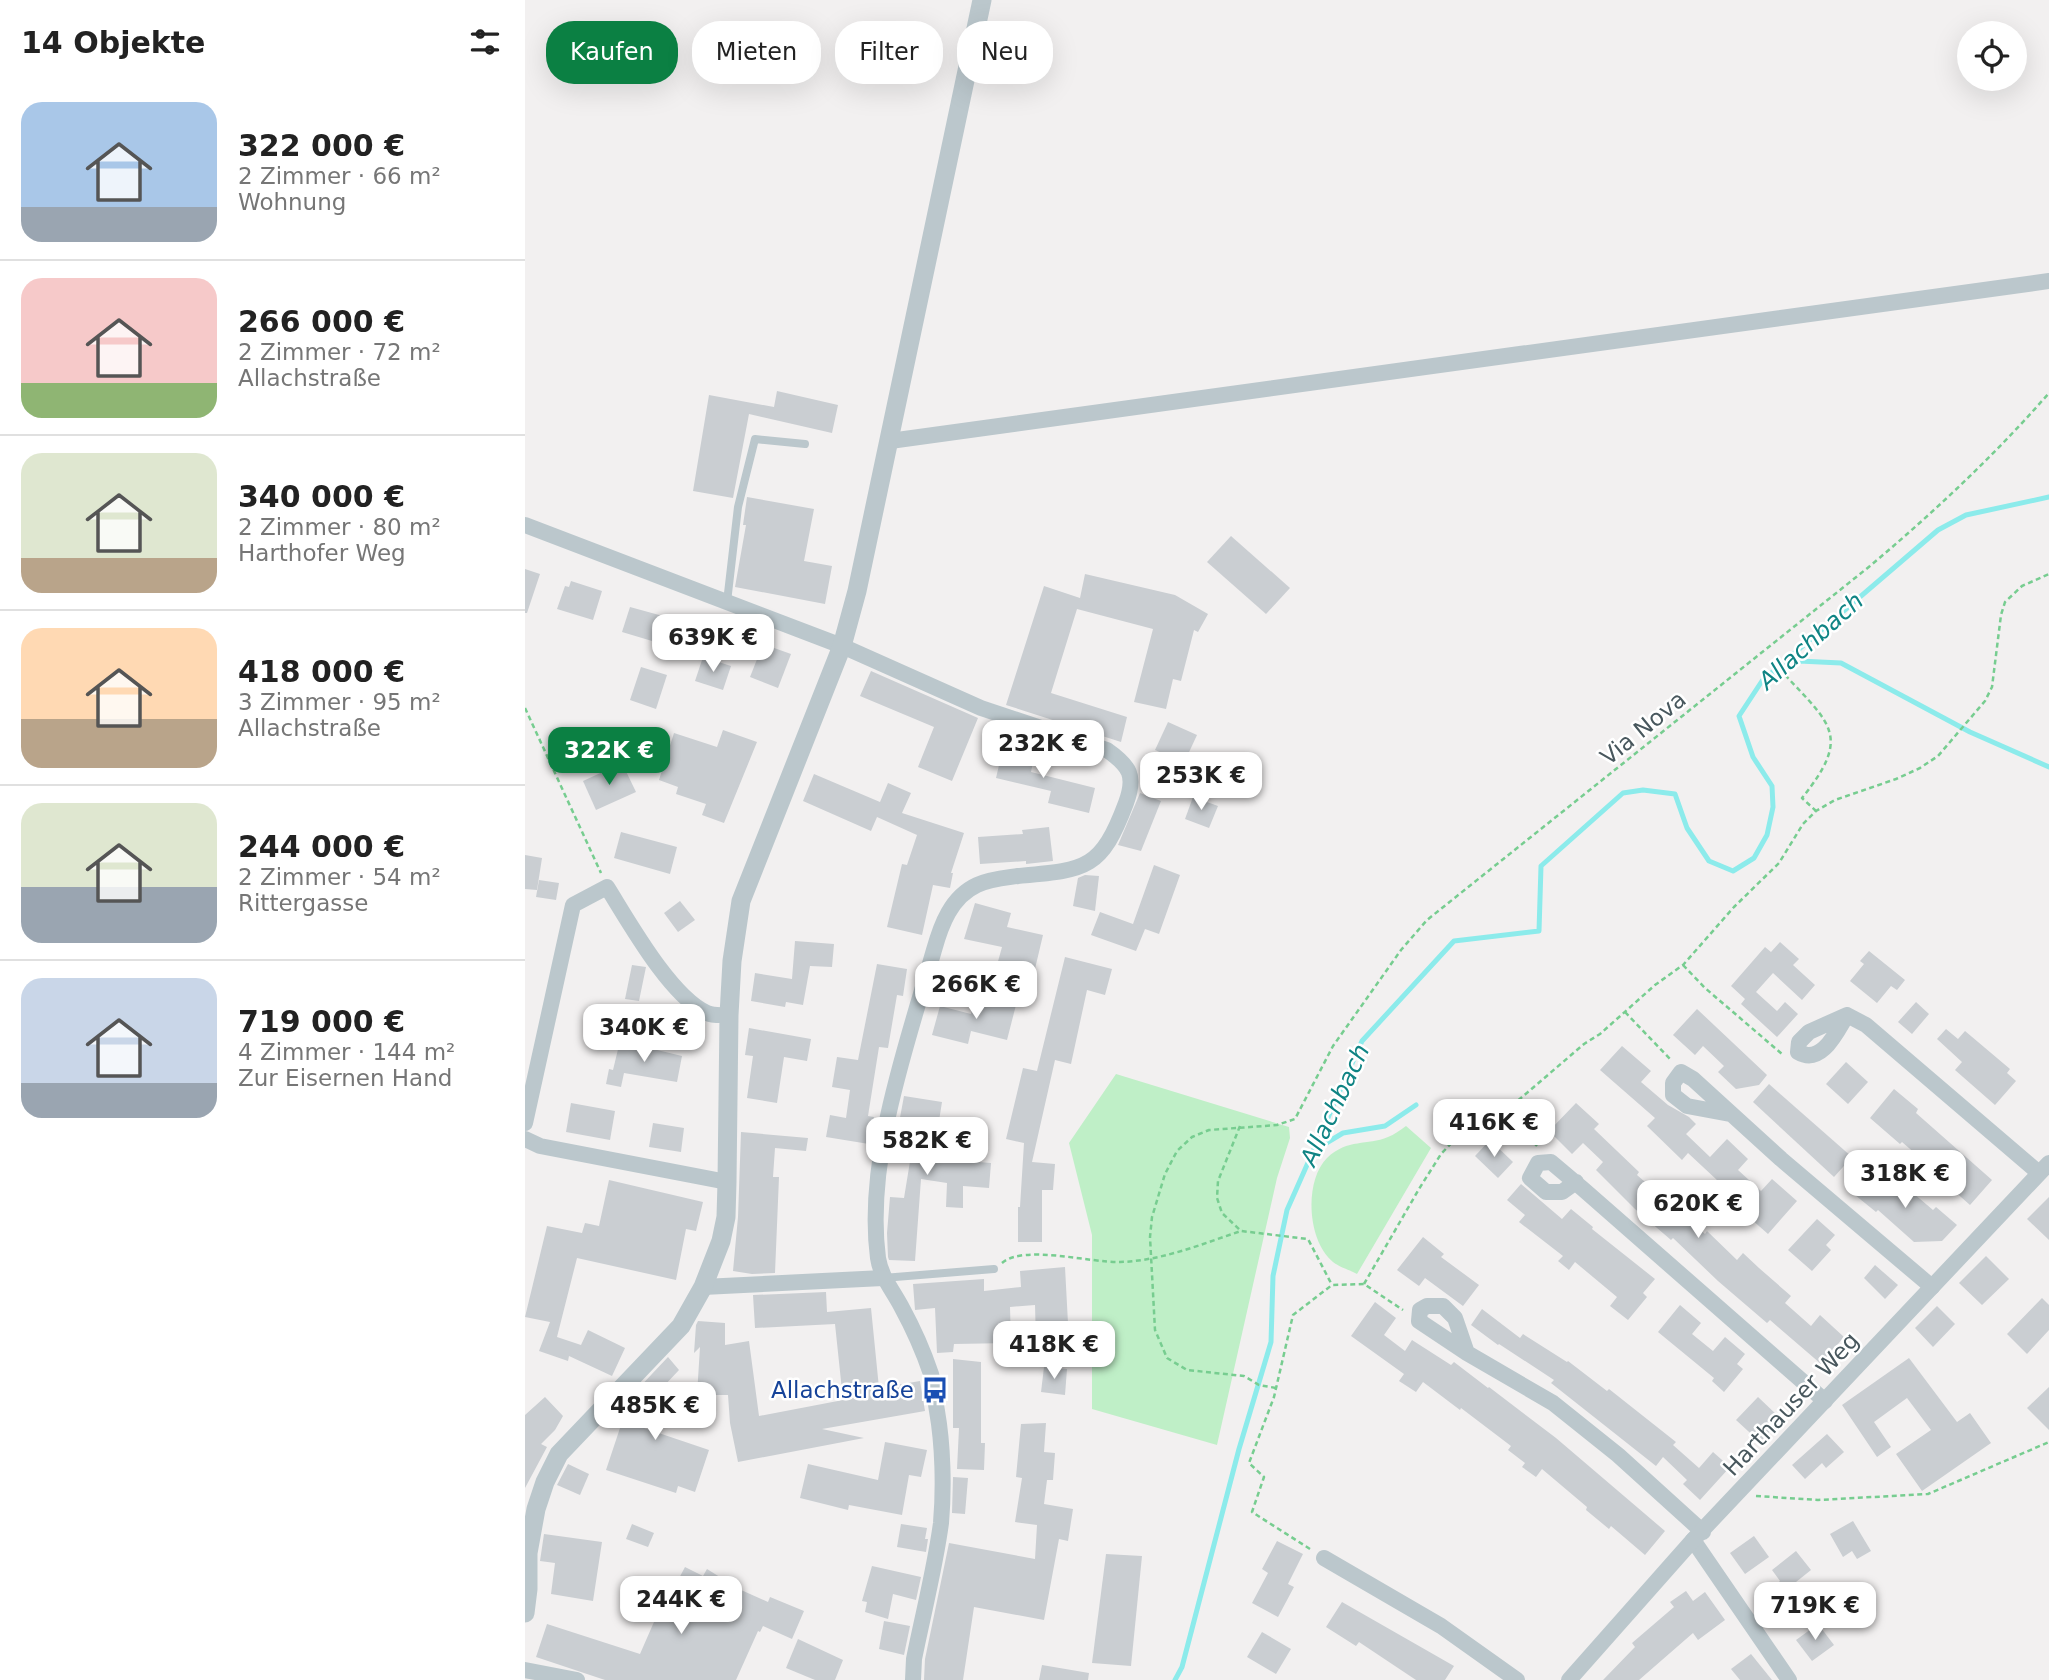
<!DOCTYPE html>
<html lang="de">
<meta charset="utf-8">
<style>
:root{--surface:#fff;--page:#f2f2f2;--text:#222;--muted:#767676;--line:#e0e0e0;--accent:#0b8043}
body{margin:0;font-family:"DejaVu Sans",sans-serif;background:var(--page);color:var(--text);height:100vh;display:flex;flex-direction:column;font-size:26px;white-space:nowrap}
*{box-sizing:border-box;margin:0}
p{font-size:23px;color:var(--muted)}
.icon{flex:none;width:38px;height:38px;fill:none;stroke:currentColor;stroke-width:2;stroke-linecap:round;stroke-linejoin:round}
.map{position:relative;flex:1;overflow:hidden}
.side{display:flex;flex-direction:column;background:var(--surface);width:525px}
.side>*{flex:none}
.hud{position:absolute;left:21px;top:21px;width:665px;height:63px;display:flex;gap:14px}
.tools{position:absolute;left:1432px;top:21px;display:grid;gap:14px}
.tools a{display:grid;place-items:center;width:70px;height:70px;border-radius:50%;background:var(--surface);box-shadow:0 7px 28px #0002;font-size:35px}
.price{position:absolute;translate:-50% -60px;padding:0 16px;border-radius:14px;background:#fff;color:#222;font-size:23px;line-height:46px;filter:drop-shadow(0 2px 4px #0008)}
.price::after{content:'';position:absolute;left:50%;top:42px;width:21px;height:16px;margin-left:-10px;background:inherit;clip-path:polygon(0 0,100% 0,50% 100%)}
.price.current{background:var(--accent);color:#fff}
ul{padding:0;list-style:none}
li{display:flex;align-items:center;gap:21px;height:175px;padding:0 21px}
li+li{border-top:2px solid var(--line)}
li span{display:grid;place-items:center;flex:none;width:196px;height:140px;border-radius:21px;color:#555}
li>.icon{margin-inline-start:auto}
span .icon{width:84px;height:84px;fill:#fffc;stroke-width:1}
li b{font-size:30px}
h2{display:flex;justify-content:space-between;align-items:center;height:84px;padding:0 21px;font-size:30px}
.pill{padding:0 24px;border-radius:28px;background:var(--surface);box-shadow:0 7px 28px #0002;font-size:24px;line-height:63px}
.pill.current{background:var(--accent);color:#fff}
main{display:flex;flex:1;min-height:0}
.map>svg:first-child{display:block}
.green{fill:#bfefc7}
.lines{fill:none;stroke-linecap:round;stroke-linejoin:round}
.stream{stroke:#8cebeb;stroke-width:5}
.building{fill:#caced2}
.path{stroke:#77cd90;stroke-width:2.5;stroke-dasharray:5 3.5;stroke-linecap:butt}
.service{stroke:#bbc7cc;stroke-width:8}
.minor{stroke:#bbc7cc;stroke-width:16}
.tertiary{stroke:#bbc7cc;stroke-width:19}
.labels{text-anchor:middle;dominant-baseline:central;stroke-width:5;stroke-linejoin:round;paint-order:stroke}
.street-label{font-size:23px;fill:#48575d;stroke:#fff}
.transit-label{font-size:23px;fill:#164399;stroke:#fff;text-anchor:end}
.water-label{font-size:24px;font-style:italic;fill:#0f8484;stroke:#fff}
</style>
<main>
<section class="side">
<h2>14 Objekte<svg class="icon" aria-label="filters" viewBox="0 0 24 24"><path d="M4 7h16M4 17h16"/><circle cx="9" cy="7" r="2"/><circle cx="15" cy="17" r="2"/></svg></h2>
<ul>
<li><span style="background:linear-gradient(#a9c7e8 75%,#9aa5b1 0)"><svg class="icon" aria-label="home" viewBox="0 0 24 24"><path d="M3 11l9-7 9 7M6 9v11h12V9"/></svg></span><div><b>322 000 €</b><p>2 Zimmer · 66 m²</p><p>Wohnung</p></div></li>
<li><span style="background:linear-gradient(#f6c9c9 75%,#8fb573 0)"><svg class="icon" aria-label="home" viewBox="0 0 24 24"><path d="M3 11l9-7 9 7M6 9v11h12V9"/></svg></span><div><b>266 000 €</b><p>2 Zimmer · 72 m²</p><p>Allachstraße</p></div></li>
<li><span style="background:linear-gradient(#dfe7d0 75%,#b9a48a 0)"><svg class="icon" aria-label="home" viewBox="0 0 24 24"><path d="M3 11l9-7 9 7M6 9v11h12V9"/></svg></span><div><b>340 000 €</b><p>2 Zimmer · 80 m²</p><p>Harthofer Weg</p></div></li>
<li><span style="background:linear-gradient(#ffd9b3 65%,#b9a48a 0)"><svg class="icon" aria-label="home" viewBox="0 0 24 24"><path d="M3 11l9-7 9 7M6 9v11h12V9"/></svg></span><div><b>418 000 €</b><p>3 Zimmer · 95 m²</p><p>Allachstraße</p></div></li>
<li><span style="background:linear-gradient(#dfe7d0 60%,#9aa5b1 0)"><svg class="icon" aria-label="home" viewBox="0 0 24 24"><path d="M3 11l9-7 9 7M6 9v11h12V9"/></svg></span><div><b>244 000 €</b><p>2 Zimmer · 54 m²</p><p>Rittergasse</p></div></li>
<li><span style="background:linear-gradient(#c9d6e8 75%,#9aa5b1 0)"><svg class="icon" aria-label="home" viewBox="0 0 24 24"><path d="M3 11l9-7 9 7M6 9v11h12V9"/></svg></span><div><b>719 000 €</b><p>4 Zimmer · 144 m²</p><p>Zur Eisernen Hand</p></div></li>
</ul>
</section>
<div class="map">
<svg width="1524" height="1680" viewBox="0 0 1524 1680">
<rect width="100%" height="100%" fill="#f2f0f0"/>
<g class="green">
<polygon points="591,1074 764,1127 765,1138 752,1178 692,1445 567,1409 567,1235 544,1143"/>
<path d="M881 1126 906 1148 832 1274C825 1270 814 1267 808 1262 782 1241 779 1181 802 1158 823 1138 842 1146 863 1137 869 1135 875 1130 881 1126Z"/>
</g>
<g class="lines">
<g class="stream">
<polyline points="1248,675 1274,661 1316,663 1445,732 1524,767"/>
<polyline points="788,1151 818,1133 860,1126 891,1105"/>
<polyline points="650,1680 657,1667 714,1449 746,1342 748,1276 762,1210 837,1041 929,941 1014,931 1016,866 1098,793 1118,790 1150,794 1162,828 1184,861 1208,871 1229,858 1242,835 1248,807 1247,786 1228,757 1214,716 1237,681 1413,530 1441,515 1524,497"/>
</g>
</g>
<g class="building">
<polygon points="252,391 313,405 307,433 224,414 208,498 168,491 184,395 249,407"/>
<polygon points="222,497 289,509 279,561 307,566 300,604 210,587 221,525 218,525"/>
<polygon points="706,536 765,588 741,614 682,562"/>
<polygon points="0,569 15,574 2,613 0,613"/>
<polygon points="560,574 650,595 683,614 673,632 669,630 656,681 648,679 641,709 609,702 628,629 552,609 526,693 602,717 596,742 481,705 519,586 555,598"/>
<polygon points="46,581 77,591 68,620 32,609 40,586 44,587"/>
<polygon points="105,607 145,618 137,644 97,632"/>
<polygon points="238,644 266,654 253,688 225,677"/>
<polygon points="178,657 206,666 198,690 170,681"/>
<polygon points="116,667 142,675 131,709 105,700"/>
<polygon points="346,671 453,718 427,781 393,767 409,727 335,696"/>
<polygon points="643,722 672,735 659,763 630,750"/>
<polygon points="198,730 232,742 199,823 177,815 181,804 151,794 153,787 134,780 149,733 192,747"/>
<polygon points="479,744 510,752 506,772 570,788 564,813 523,803 526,791 471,778"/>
<polygon points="97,763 111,792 71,810 58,781"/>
<polygon points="289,774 355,802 363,783 386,793 377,813 439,833 426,873 428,873 425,888 408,885 397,935 362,927 377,864 382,865 392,835 352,817 346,831 278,801"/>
<polygon points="615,793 636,801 616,851 593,845"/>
<polygon points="668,797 693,806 684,828 660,819"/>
<polygon points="524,827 528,861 501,864 501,861 455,864 453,837 498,834 497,830"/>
<polygon points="96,832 152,847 145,874 89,858"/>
<polygon points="0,855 17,858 12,890 0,889"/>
<polygon points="629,865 655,875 634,934 620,929 611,951 566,935 575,912 608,924"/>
<polygon points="560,875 574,876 570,911 548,906 553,878"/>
<polygon points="14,880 34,883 31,900 11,897"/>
<polygon points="155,901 170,920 153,932 139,913"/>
<polygon points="450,903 486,913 482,927 518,935 509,973 472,965 477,947 439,939"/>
<polygon points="270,941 309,944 307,967 285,966 278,1005 261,1002 260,1007 226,1001 230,973 267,979"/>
<polygon points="1255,942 1274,959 1268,965 1290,985 1277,1000 1248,973 1231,992 1252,1011 1260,1002 1273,1014 1252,1037 1216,1004 1220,999 1206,986 1240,947 1246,952"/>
<polygon points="1344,951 1380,980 1372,990 1366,986 1352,1003 1325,981 1339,964 1335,961"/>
<polygon points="540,957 587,969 580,995 562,990 546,1064 530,1060 507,1162 530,1164 528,1190 517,1190 517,1242 493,1242 493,1207 495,1207 499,1143 481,1139 498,1068 512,1071"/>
<polygon points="352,964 382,969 378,996 372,995 363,1048 354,1047 343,1116 349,1117 344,1144 301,1137 305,1115 321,1118 325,1090 307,1087 312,1057 333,1060"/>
<polygon points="107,965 121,967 114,1001 100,999"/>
<polygon points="451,995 491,1005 482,1040 446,1031 443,1044 407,1035 415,1006 446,1014"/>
<polygon points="1391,1002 1404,1014 1387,1034 1373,1022"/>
<polygon points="1172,1009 1242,1075 1234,1085 1211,1089 1193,1072 1199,1066 1178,1046 1170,1055 1148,1035"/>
<polygon points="224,1028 286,1039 282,1061 259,1057 252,1103 222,1098 228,1056 220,1055"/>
<polygon points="1421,1029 1433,1039 1440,1031 1485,1069 1482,1073 1491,1081 1470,1105 1430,1070 1437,1062 1412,1039"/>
<polygon points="95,1041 157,1056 152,1082 99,1073 96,1087 81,1084 84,1069 88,1070"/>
<polygon points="1097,1046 1126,1071 1116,1082 1143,1105 1164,1117 1171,1124 1161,1134 1185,1157 1202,1139 1223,1159 1213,1170 1236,1191 1247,1179 1272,1201 1243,1234 1218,1212 1222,1208 1163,1153 1157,1160 1122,1126 1130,1118 1075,1070"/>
<polygon points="1321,1062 1343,1082 1323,1104 1301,1084"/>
<polygon points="1244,1084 1327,1157 1309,1177 1228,1102"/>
<polygon points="1369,1089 1393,1109 1391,1113 1467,1180 1445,1205 1427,1189 1429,1187 1377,1142 1375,1144 1345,1118"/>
<polygon points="379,1096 417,1102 410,1146 415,1147 413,1159 466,1163 464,1188 438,1186 438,1208 421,1207 422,1183 396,1179 390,1261 364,1260 363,1257 362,1233 365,1197 379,1198 391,1125 374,1123"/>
<polygon points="46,1103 90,1111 85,1140 41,1132"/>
<polygon points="1051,1103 1074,1124 1069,1129 1114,1172 1112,1175 1180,1234 1182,1231 1212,1260 1218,1253 1234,1268 1266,1296 1260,1303 1286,1326 1295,1315 1319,1337 1296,1364 1245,1320 1242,1323 1193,1281 1148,1238 1146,1240 1110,1209 1071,1170 1078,1162 1058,1143 1047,1154 1024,1131"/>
<polygon points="128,1123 159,1128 156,1152 124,1147"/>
<polygon points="216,1132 283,1138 281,1151 250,1148 248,1177 254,1177 250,1273 227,1274 208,1271 213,1217"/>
<polygon points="965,1140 988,1162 973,1178 950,1156"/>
<polygon points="1352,1170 1371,1186 1375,1182 1408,1210 1411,1207 1432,1225 1417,1241 1389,1242 1353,1210 1351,1212 1330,1195"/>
<polygon points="84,1180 178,1202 171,1231 161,1229 151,1280 52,1258 32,1337 56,1345 63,1330 100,1348 87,1376 44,1356 43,1361 14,1351 25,1322 0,1317 22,1226 57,1233 60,1223 74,1226"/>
<polygon points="996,1184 1037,1219 1046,1209 1068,1227 1067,1229 1130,1279 1118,1293 1122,1297 1103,1320 1085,1306 1092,1297 1050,1262 1044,1270 1033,1261 1038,1256 994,1222 1000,1215 982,1200"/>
<polygon points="1524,1197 1524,1240 1502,1219"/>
<polygon points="1292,1219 1310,1235 1301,1245 1306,1250 1287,1271 1263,1250"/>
<polygon points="898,1237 919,1254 916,1257 954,1285 938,1306 900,1278 894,1286 872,1270"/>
<polygon points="1461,1256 1484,1279 1457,1305 1434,1283"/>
<polygon points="1350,1265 1373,1285 1360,1299 1339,1278"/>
<polygon points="540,1267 544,1342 511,1342 510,1305 485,1307 486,1343 429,1344 428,1352 412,1353 410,1308 390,1310 388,1284 459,1279 459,1291 496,1287 495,1271"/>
<polygon points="301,1292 302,1312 346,1308 354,1388 395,1381 400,1411 297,1429 339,1438 213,1462 205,1423 203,1395 172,1395 175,1347 169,1353 171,1325 173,1321 200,1323 200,1345 224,1341 234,1416 318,1400 310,1324 230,1328 228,1295"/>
<polygon points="1517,1298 1524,1305 1524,1330 1502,1354 1482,1334"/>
<polygon points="850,1302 871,1318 859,1335 880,1351 887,1340 926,1365 929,1362 963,1388 964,1387 1031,1438 1140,1531 1120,1555 1086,1526 1084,1529 1061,1510 1062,1507 1017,1469 1011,1477 997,1467 1000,1463 983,1450 986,1446 936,1408 935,1410 898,1382 891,1392 874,1381 879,1374 826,1336"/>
<polygon points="1155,1305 1176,1323 1167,1334 1188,1351 1200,1337 1220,1354 1212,1364 1218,1369 1199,1392 1187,1381 1189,1378 1133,1332"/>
<polygon points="1412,1306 1430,1324 1408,1347 1390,1328"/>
<polygon points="957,1309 995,1338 998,1334 1042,1362 1043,1361 1082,1391 1084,1389 1151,1442 1148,1445 1174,1468 1188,1452 1205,1467 1175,1500 1158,1484 1162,1480 1138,1457 1131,1466 1026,1383 1029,1380 974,1344 973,1345 946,1325"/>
<polygon points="143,1357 154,1370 137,1388 144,1393 113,1426 184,1450 170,1492 153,1486 151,1493 81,1470 99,1416 94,1409"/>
<polygon points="1384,1358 1432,1422 1445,1413 1466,1443 1397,1491 1371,1454 1406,1430 1382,1398 1349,1422 1366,1447 1352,1457 1317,1405"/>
<polygon points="428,1359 456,1362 456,1443 460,1443 459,1470 432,1469 434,1428 428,1428"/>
<polygon points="519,1367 542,1369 540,1395 516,1392"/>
<polygon points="1524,1387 1524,1430 1502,1408"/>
<polygon points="20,1397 38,1416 30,1430 16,1444 22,1447 0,1488 0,1415"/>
<polygon points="1233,1397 1253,1416 1246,1423 1249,1427 1235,1442 1211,1420"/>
<polygon points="521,1423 519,1452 530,1453 528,1480 522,1480 519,1504 548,1509 543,1541 534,1539 519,1620 449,1607 438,1680 399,1680 400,1659 424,1543 510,1559 512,1525 490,1522 497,1478 491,1477 496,1424"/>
<polygon points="1302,1434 1319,1452 1301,1468 1297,1463 1280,1479 1267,1465"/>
<polygon points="360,1442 402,1450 396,1477 384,1475 377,1515 324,1505 323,1510 275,1498 283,1464 353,1480"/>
<polygon points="43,1464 64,1474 55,1495 32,1485"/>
<polygon points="428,1477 443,1478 440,1514 427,1513"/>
<polygon points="1328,1521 1346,1551 1332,1559 1327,1551 1318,1557 1305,1534"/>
<polygon points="107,1524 129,1533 123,1547 101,1539"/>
<polygon points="376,1524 402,1528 400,1539 403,1539 401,1552 372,1547"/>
<polygon points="19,1534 77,1542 68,1601 26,1594 30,1563 15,1561"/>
<polygon points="1229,1536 1244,1557 1220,1574 1205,1553"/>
<polygon points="752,1541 778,1554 763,1584 769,1587 753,1617 727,1603 743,1573 737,1569"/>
<polygon points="1271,1551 1286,1570 1266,1586 1274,1596 1253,1614 1238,1596 1255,1581 1247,1570"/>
<polygon points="581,1554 617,1556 606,1666 567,1663"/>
<polygon points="347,1566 396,1577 391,1600 368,1594 363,1619 340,1612 342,1602 337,1601"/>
<polygon points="160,1567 178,1576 182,1569 198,1579 196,1581 243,1602 245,1597 279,1611 267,1639 238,1626 235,1632 233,1631 211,1680 80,1680 11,1657 22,1624 115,1654 139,1599 142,1601"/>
<polygon points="1161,1591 1168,1601 1180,1592 1200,1620 1173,1640 1168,1633 1114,1680 1078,1680 1110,1647 1107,1643 1149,1607 1145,1602"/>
<polygon points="1304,1597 1317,1617 1296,1629 1283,1612"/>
<polygon points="817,1602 929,1666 920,1680 891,1680 834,1642 831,1646 801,1627"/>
<polygon points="359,1621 385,1626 379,1655 354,1649"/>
<polygon points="1293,1624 1309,1645 1287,1661 1271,1640"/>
<polygon points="737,1632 766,1649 751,1674 722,1657"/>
<polygon points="273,1639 318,1660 310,1680 290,1680 261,1668"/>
<polygon points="1226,1654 1247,1680 1215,1680 1206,1669"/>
<polygon points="517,1665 564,1673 563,1680 514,1680"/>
</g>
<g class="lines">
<g class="path">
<path d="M1260 675C1307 725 1326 737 1277 798L1291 811"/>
<polyline points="0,708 76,873"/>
<polyline points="1158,965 1180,988 1257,1054"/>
<polyline points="1100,1012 1146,1060"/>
<polyline points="982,1110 991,1124 1012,1146"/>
<polyline points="715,1126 693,1181 692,1198 697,1213 716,1231 783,1239 807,1285"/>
<path d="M477 1263C499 1244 565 1263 595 1262 636 1261 677 1244 716 1231"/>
<polyline points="839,1284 894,1189 916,1154 935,1134 958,1120 982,1110 1059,1044 1075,1034 1130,985 1158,965 1209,907 1254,863 1278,824 1291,811 1310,800 1371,779 1395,768 1413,756 1460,701 1467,687 1476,615 1480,602 1497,586 1524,574"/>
<path d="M751 1388 734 1385 719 1376 662 1370 642 1358 630 1330 625 1237 627 1217 640 1174 652 1151 667 1137 684 1130 752 1125 770 1119 808 1046 876 950 902 920 1345 566C1409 512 1469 456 1524 393"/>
<polyline points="1231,1496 1293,1500 1403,1494 1524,1442"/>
<polyline points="785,1549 727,1512 739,1477 724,1463 749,1397 768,1315 807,1285 839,1284 878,1310"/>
</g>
<g class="service">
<polyline points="202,602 213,507 230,439 280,444"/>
<polyline points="358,1278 469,1269"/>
</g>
<g class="minor">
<polyline points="365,441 1524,281"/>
<path d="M0 525 317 646 456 708 582 750C605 766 611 776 601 803 576 870 561 870 493 876 479 878 465 879 452 885 426 897 416 925 409 950 382 1044 340 1160 353 1258 356 1277 367 1289 376 1306 388 1328 398 1350 406 1374 409 1386 410 1399 412 1411 418 1445 419 1488 416 1523 410 1568 398 1614 389 1659L388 1680"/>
<path d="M1322 1015C1312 1031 1297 1066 1273 1052L1274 1042 1284 1032 1322 1015 1341 1025 1514 1173"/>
<polyline points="1205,1114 1162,1106 1148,1095 1148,1083 1156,1072 1168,1079 1256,1159 1407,1287"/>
<path d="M0 1123 48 905 82 887C104 922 145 996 182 1013 188 1016 197 1015 204 1015"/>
<polyline points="0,1139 15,1146 202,1182"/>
<polyline points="1051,1182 1037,1192 1021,1192 1005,1178 1013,1163 1026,1162 1058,1189 1300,1401"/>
<polyline points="178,1287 358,1278"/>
<polyline points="942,1353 930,1318 918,1306 902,1306 895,1310 894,1321 942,1353 1028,1403 1093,1455 1178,1532"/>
<polyline points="1168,1540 1264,1680"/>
<polyline points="799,1558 916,1626 992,1680"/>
<polyline points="0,1670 52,1680"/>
<polyline points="1044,1680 1168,1540 1524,1163"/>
</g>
<polyline class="tertiary" points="0,1613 3,1589 3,1553 11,1509 20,1482 34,1454 156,1326 178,1287 196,1241 201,1217 202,1182 204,1015 207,961 216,901 317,646 332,591 457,0"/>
</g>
<defs>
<g id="bus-bare" transform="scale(2.1)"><path d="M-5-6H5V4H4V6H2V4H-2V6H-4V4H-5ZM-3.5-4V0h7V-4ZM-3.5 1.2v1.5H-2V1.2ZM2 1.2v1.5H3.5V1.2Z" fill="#1a4fb4" stroke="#fff" stroke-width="2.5" paint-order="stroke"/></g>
</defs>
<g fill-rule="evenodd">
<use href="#bus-bare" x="410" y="1390"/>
</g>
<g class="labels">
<g class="street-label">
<text transform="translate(1118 728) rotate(-39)">Via Nova</text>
<text transform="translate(1266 1404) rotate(-47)">Harthauser Weg</text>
</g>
<g class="transit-label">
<text x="389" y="1390">Allachstraße</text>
</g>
<g class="water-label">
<text transform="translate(1286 641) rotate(-42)">Allachbach</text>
<text transform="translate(810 1105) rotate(-65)">Allachbach</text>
</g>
</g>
</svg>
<div class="tools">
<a><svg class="icon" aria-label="locate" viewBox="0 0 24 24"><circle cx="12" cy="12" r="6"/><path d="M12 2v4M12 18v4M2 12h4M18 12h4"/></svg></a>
</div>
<b class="price" style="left:188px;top:674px">639K €</b>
<b class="price" style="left:518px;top:780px">232K €</b>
<b class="price current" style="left:84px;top:787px">322K €</b>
<b class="price" style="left:676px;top:812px">253K €</b>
<b class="price" style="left:451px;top:1021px">266K €</b>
<b class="price" style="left:119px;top:1064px">340K €</b>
<b class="price" style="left:969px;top:1159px">416K €</b>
<b class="price" style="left:402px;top:1177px">582K €</b>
<b class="price" style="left:1380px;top:1210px">318K €</b>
<b class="price" style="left:1173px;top:1240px">620K €</b>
<b class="price" style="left:529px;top:1381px">418K €</b>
<b class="price" style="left:130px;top:1442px">485K €</b>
<b class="price" style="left:156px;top:1636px">244K €</b>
<b class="price" style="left:1290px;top:1642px">719K €</b>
<div class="hud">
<a class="pill current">Kaufen</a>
<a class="pill">Mieten</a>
<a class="pill">Filter</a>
<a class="pill">Neu</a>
</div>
</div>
</main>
